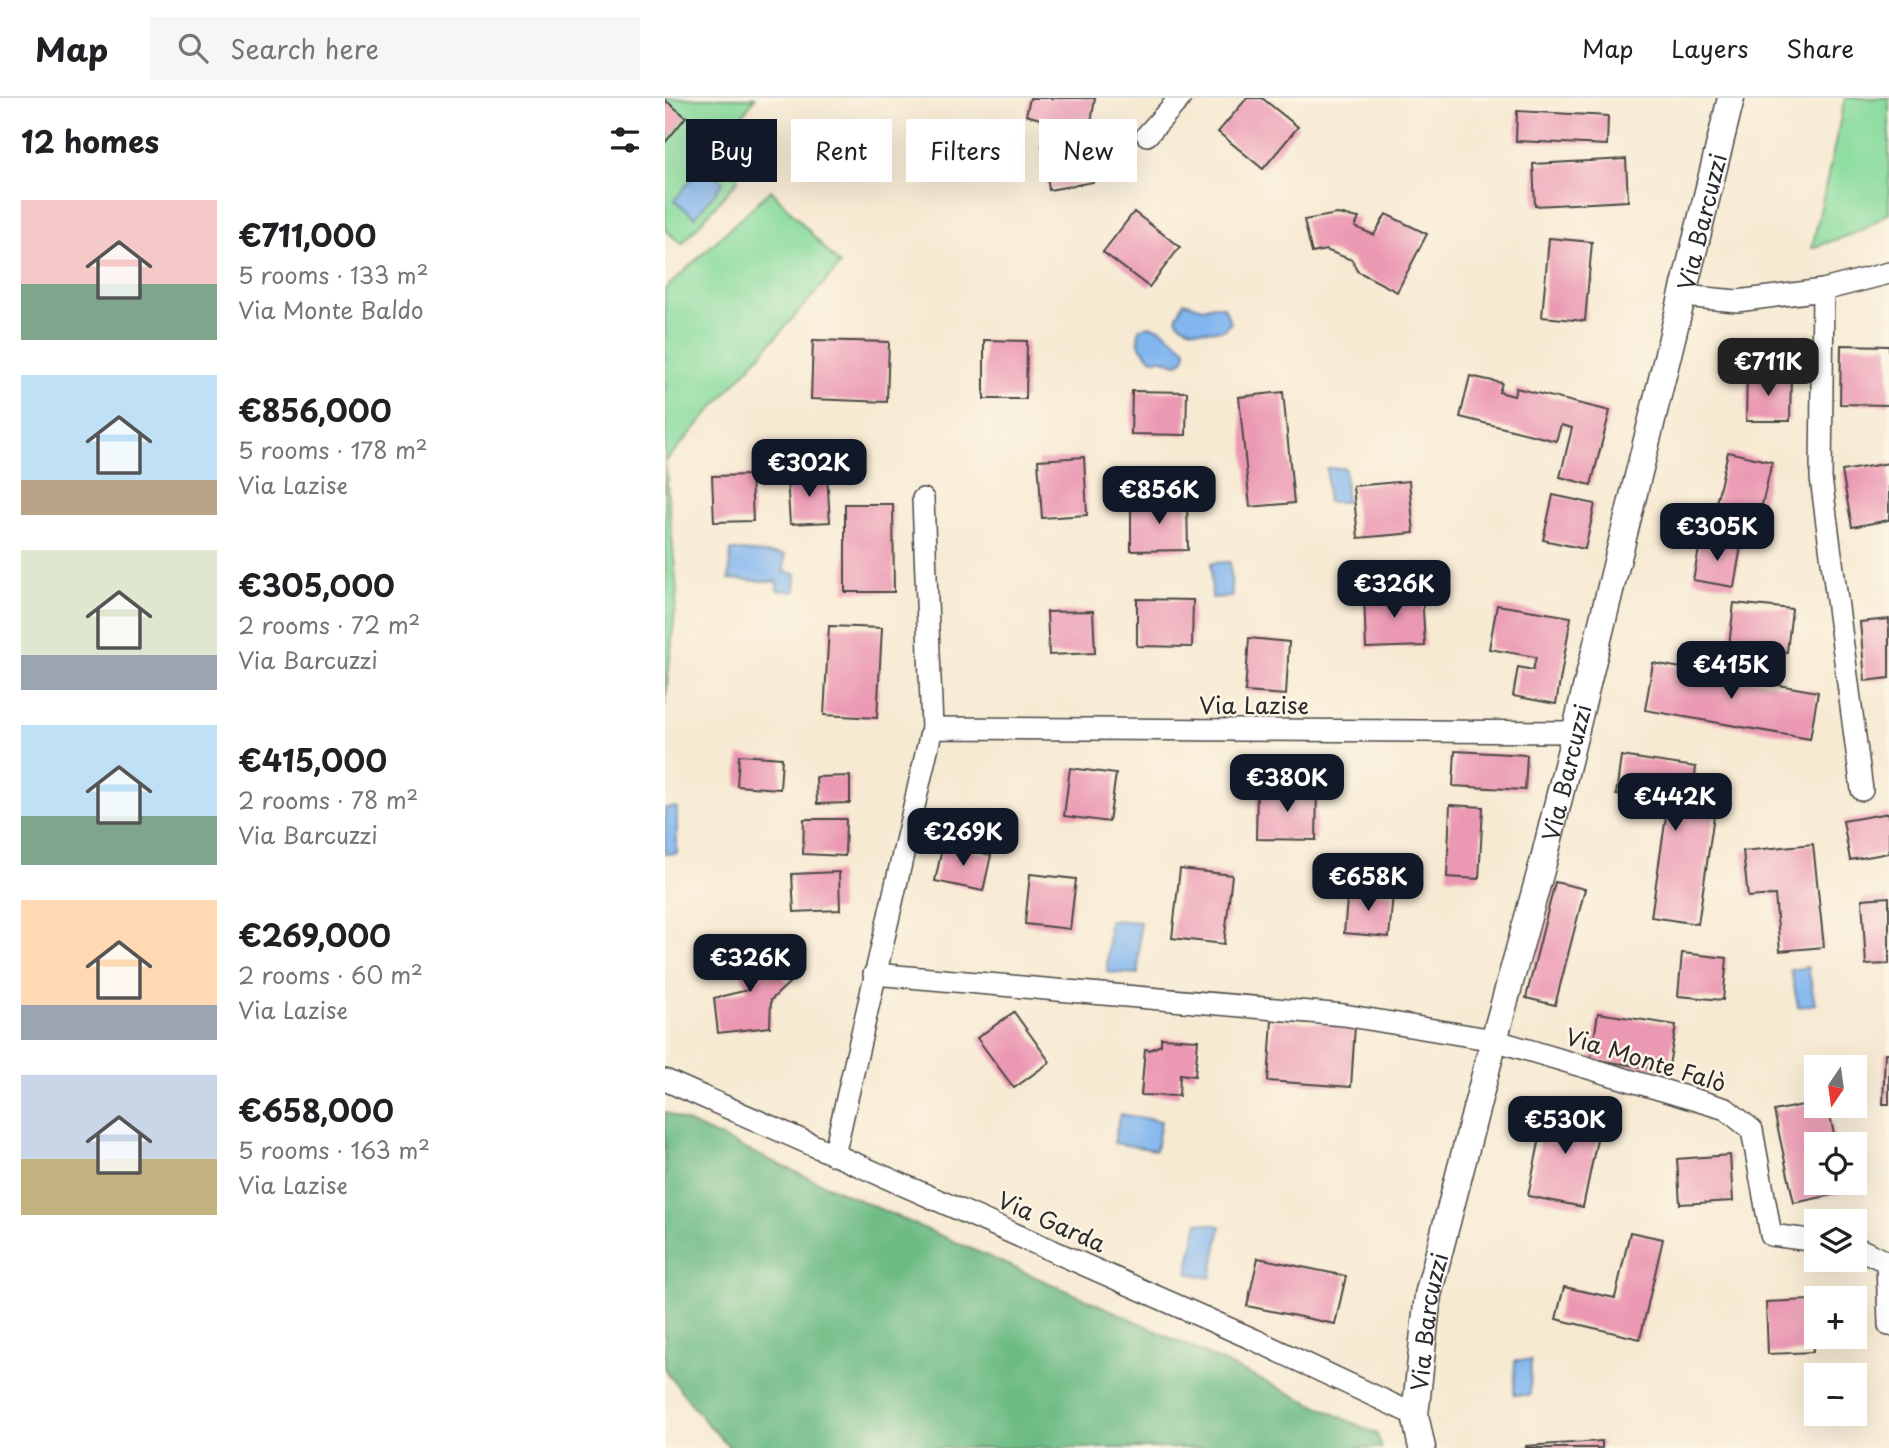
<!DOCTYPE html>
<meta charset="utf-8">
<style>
:root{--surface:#fff;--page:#f6f6f6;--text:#202124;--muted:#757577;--line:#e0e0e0;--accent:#111827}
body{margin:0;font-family:"Playpen Sans",sans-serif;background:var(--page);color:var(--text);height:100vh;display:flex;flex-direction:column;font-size:26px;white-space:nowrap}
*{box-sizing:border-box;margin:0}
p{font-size:23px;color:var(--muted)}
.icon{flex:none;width:38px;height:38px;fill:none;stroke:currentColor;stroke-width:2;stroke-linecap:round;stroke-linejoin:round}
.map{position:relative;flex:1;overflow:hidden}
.panel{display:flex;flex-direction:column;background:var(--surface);width:665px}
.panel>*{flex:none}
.guide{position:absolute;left:21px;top:21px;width:665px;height:63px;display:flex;gap:14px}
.needle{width:46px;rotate:193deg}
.fabs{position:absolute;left:1139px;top:957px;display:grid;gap:14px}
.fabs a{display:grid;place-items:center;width:63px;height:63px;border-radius:0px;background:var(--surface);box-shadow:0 7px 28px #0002;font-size:35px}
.price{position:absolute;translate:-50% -60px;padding:0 16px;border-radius:14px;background:var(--accent);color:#fff;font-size:23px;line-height:46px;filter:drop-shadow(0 2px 4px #0008)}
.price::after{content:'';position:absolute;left:50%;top:42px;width:21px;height:16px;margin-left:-10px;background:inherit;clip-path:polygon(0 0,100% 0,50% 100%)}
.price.on{background:#222;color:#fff}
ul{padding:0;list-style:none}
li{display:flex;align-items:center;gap:21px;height:175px;padding:0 21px}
li span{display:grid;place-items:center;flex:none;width:196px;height:140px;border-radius:0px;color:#555}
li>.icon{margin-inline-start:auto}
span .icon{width:84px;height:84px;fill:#fffc;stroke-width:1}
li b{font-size:30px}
h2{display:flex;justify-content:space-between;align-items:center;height:84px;padding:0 21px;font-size:30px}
.tag{padding:0 24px;border-radius:0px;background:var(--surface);box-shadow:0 7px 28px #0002;font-size:24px;line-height:63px}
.tag.on{background:var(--accent);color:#fff}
header{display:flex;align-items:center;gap:42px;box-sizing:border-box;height:98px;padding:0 35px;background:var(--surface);border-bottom:2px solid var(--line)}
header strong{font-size:33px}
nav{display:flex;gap:38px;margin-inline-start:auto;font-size:24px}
.search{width:490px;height:63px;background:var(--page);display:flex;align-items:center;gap:18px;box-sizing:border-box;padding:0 24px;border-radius:0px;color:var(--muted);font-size:26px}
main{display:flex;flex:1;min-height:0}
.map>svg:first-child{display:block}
.green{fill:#87db9d;stroke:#598364;stroke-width:2}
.forest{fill:#6dbb84;stroke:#4c7358;stroke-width:2}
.water{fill:#81b6ef;stroke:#56708d;stroke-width:2}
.building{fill:#eb99b3}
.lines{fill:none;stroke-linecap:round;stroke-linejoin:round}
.minor-casing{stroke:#4a4844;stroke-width:24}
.tertiary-casing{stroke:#4a4844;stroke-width:29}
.minor{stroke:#fff;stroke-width:21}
.tertiary{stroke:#fff;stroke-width:26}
.labels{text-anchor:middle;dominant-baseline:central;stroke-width:5;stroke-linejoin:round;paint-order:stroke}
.street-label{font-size:23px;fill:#2b2b2b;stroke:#fcf5e5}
</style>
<header>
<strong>Map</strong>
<div class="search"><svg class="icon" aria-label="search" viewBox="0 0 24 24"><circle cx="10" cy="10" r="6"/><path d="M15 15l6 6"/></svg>Search here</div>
<nav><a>Map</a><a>Layers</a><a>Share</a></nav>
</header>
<main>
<section class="panel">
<h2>12 homes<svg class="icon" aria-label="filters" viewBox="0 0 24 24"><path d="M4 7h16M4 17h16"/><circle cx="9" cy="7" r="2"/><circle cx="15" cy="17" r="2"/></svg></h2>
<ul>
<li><span style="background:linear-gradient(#f6c9c9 60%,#7fa58c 0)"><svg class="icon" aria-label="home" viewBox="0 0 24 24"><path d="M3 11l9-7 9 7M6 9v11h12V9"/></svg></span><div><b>€711,000</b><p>5 rooms · 133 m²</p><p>Via Monte Baldo</p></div></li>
<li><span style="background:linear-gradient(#bfe0f5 75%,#b9a48a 0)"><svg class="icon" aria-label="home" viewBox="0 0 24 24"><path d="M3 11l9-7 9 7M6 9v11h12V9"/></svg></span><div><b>€856,000</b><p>5 rooms · 178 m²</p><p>Via Lazise</p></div></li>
<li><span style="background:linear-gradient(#dfe7d0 75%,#9aa5b1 0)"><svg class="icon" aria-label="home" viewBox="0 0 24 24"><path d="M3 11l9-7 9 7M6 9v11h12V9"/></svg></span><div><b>€305,000</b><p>2 rooms · 72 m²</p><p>Via Barcuzzi</p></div></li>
<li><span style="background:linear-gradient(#bfe0f5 65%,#7fa58c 0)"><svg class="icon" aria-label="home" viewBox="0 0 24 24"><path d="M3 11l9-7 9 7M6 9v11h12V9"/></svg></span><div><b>€415,000</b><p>2 rooms · 78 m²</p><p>Via Barcuzzi</p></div></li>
<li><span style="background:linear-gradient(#ffd9b3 75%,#9aa5b1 0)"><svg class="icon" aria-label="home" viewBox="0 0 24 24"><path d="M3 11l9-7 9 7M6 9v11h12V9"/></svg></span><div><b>€269,000</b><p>2 rooms · 60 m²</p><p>Via Lazise</p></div></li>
<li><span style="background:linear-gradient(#c9d6e8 60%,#c2b280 0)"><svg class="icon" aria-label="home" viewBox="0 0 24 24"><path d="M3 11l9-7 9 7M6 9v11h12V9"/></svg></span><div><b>€658,000</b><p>5 rooms · 163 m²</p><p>Via Lazise</p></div></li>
</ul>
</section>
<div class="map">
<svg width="1224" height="1350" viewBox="0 0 1224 1350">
<rect width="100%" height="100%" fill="#fcf5e5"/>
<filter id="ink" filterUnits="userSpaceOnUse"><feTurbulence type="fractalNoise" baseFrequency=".0143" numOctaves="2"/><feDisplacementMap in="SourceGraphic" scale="14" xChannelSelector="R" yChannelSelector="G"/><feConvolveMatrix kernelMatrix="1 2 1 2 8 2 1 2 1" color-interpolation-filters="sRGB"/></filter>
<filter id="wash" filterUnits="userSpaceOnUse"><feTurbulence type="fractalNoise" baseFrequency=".00686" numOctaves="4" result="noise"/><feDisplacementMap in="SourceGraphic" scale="28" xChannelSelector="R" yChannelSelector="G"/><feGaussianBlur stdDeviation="1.57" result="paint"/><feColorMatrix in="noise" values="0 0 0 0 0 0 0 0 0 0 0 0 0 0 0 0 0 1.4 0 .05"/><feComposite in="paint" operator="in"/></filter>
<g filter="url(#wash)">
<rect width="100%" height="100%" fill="#f7ead3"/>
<g class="green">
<polygon points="0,0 90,0 48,57 74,81 17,146 0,132"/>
<polygon points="1180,0 1224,0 1224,115 1196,133 1147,150"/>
<polygon points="106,92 175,167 0,364 12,493 0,608 0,191"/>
</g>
<polygon class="forest" points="0,1014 135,1076 455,1216 712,1336 717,1350 65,1350 39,1322 0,1272"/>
<g class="water">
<polygon points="37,67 58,84 30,119 9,103"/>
<path d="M519 204 538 210 548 207 559 209 566 225 558 232C544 233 517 234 511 220Z"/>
<path d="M485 228 496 231 521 251C521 259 519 263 511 266L497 261H487C476 251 470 246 475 230Z"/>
<polygon points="662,370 680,370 681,404 662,404"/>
<polygon points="66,452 120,457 119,474 131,476 130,494 112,492 112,484 64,481"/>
<polygon points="565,464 567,499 547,500 546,465"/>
<polygon points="12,709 12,756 0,756 0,710"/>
<polygon points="444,822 475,824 473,876 442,874"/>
<polygon points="1143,869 1150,906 1133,909 1126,872"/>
<polygon points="455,1016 496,1023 491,1052 449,1045"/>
<polygon points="533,1124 556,1128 546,1180 522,1175"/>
<polygon points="850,1262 866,1262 865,1297 849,1297"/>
</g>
<g id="blocks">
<g class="building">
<polygon points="365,0 430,0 425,31 428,84 384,92 377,47 385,46 389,25 361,17"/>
<polygon points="582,0 597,0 633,29 598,71 553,34"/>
<polygon points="0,2 21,19 0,45"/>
<polygon points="852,13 943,18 942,47 851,43"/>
<polygon points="961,61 963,103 870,108 868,66"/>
<polygon points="469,114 515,149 484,189 438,154"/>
<polygon points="672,116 694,120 690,129 709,137 721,116 762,136 732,194 692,173 687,162 661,152 647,155 639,122"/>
<polygon points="884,140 927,144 920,223 877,219"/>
<polygon points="148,242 224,244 222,304 146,301"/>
<polygon points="319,242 362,243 361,301 319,301"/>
<polygon points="1176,247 1224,248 1224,307 1175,306"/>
<polygon points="1082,277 1126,278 1125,323 1081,323"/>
<polygon points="805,278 837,285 834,294 849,298 851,290 945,313 926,387 895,379 907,330 896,327 891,343 795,319"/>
<polygon points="467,293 522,294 521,337 466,336"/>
<polygon points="618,294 629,405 585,409 574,299"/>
<polygon points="1063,354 1107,364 1093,424 1049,414"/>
<polygon points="419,359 422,417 377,420 373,362"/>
<polygon points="1224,365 1224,422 1187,429 1177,373"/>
<polygon points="162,376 165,424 125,426 122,379"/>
<polygon points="86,377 88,423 49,424 47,378"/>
<polygon points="744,383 749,435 693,440 688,388"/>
<polygon points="888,397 930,406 920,451 878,442"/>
<polygon points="466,403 522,403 523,452 466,453"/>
<polygon points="180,406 228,406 229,494 180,494"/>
<polygon points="1036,441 1076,448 1069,489 1028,482"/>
<polygon points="757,493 760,548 701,550 699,496"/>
<polygon points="472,501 528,502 527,549 472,548"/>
<polygon points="1069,505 1127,511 1122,554 1064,548"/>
<polygon points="832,507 906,519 891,606 848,598 853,569 868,572 871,559 824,551"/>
<polygon points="428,513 430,555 384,557 382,514"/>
<polygon points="1224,521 1224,580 1200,583 1195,524"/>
<polygon points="164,528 217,530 212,620 159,617"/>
<polygon points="584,540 624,544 621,597 580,594"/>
<polygon points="988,565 1153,594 1145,641 980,612"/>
<polygon points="790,653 862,657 860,692 788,688"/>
<polygon points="74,657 117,660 115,691 72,688"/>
<polygon points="956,658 1031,669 1028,693 1052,697 1033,826 986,819 1003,705 951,697"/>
<polygon points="405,670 451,676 444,724 399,718"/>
<polygon points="185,678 185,705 152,706 151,679"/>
<polygon points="592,691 652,692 651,742 591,741"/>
<polygon points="785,707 818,709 814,781 782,779"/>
<polygon points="1224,715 1224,755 1185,762 1178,723"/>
<polygon points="139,721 181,721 180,758 138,756"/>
<polygon points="278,746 326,757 318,793 270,783"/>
<polygon points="1148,746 1159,849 1115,853 1110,797 1083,799 1078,753"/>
<polygon points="515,771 567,777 559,846 507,840"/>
<polygon points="174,774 175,812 129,814 127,776"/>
<polygon points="365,776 411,781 405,831 360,826"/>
<polygon points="890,784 920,791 890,907 861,900"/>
<polygon points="683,791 728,796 724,839 679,835"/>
<polygon points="1224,799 1224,866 1201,867 1197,801"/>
<polygon points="86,846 124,885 106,902 105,929 53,935 49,900 83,892 68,858"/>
<polygon points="1017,855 1062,860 1058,902 1013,898"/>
<polygon points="349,914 385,964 349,990 312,940"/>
<polygon points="933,915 1011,927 1003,973 926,961"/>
<polygon points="607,922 690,928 686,989 603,983"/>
<polygon points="496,940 533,942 530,978 515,976 514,998 476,997 480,951 485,952 496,947"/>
<polygon points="1220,955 1224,955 1224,1006 1218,1006"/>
<polygon points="1152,1004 1152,1008 1163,1008 1171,1046 1152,1046 1152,1085 1179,1085 1181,1094 1129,1105 1109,1013"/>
<polygon points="882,1006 937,1017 918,1109 863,1098"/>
<polygon points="1065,1057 1068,1103 1015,1106 1012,1061"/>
<polygon points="965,1134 998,1141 975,1241 891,1221 899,1189 950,1200"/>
<polygon points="593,1160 681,1178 670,1226 582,1208"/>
<polygon points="1146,1202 1148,1254 1103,1256 1101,1204"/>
<polygon points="937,1343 937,1350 861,1350 861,1348"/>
</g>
</g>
</g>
<g filter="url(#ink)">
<use href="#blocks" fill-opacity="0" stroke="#4a4844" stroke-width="2"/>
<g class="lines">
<g class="minor-casing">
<g id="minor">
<polyline points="482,37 515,0"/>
<polyline points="1158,192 1156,380 1197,692"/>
<polyline points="1018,198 1072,203 1158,192 1224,175"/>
<polyline points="258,401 267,630"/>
<polyline points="209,876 679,917 829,942 1061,1011 1087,1032 1106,1137 1152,1143"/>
<polyline points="0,982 590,1242 750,1317"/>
<polyline points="169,1057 267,630 910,634"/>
<polyline points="1190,1149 1222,1164 1224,1227"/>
</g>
</g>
<g class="tertiary-casing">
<g id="tertiary">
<path id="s1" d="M757 1350 750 1317 763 1197 829 942 878 765 1066 0"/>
</g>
</g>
<use href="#minor" class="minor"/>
<use href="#tertiary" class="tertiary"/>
</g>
</g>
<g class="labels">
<g class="street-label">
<text stroke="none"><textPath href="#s1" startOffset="1262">Via Barcuzzi</textPath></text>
<text x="589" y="606">Via Lazise</text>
<text stroke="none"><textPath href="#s1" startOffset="695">Via Barcuzzi</textPath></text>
<text transform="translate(981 961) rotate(17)">Via Monte Falò</text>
<text transform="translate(387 1123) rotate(24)">Via Garda</text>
<text stroke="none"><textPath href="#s1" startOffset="128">Via Barcuzzi</textPath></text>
</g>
</g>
</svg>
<div class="fabs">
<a><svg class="needle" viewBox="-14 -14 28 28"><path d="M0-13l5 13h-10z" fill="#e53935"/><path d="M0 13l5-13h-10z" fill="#757577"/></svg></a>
<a><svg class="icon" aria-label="locate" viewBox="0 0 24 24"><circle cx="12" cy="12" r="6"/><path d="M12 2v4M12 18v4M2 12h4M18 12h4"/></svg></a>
<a><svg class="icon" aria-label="layers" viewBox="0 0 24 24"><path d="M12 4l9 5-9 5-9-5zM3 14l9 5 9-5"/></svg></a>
<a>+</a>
<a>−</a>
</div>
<b class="price on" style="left:1103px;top:300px">€711K</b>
<b class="price" style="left:144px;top:401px">€302K</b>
<b class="price" style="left:494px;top:428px">€856K</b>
<b class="price" style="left:1052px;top:465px">€305K</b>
<b class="price" style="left:729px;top:522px">€326K</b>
<b class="price" style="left:1066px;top:603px">€415K</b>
<b class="price" style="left:622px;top:716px">€380K</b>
<b class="price" style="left:1010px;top:735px">€442K</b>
<b class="price" style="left:298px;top:770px">€269K</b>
<b class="price" style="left:703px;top:815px">€658K</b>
<b class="price" style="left:85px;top:896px">€326K</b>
<b class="price" style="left:900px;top:1058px">€530K</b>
<div class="guide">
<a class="tag on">Buy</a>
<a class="tag">Rent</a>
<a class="tag">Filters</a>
<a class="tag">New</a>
</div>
</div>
</main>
